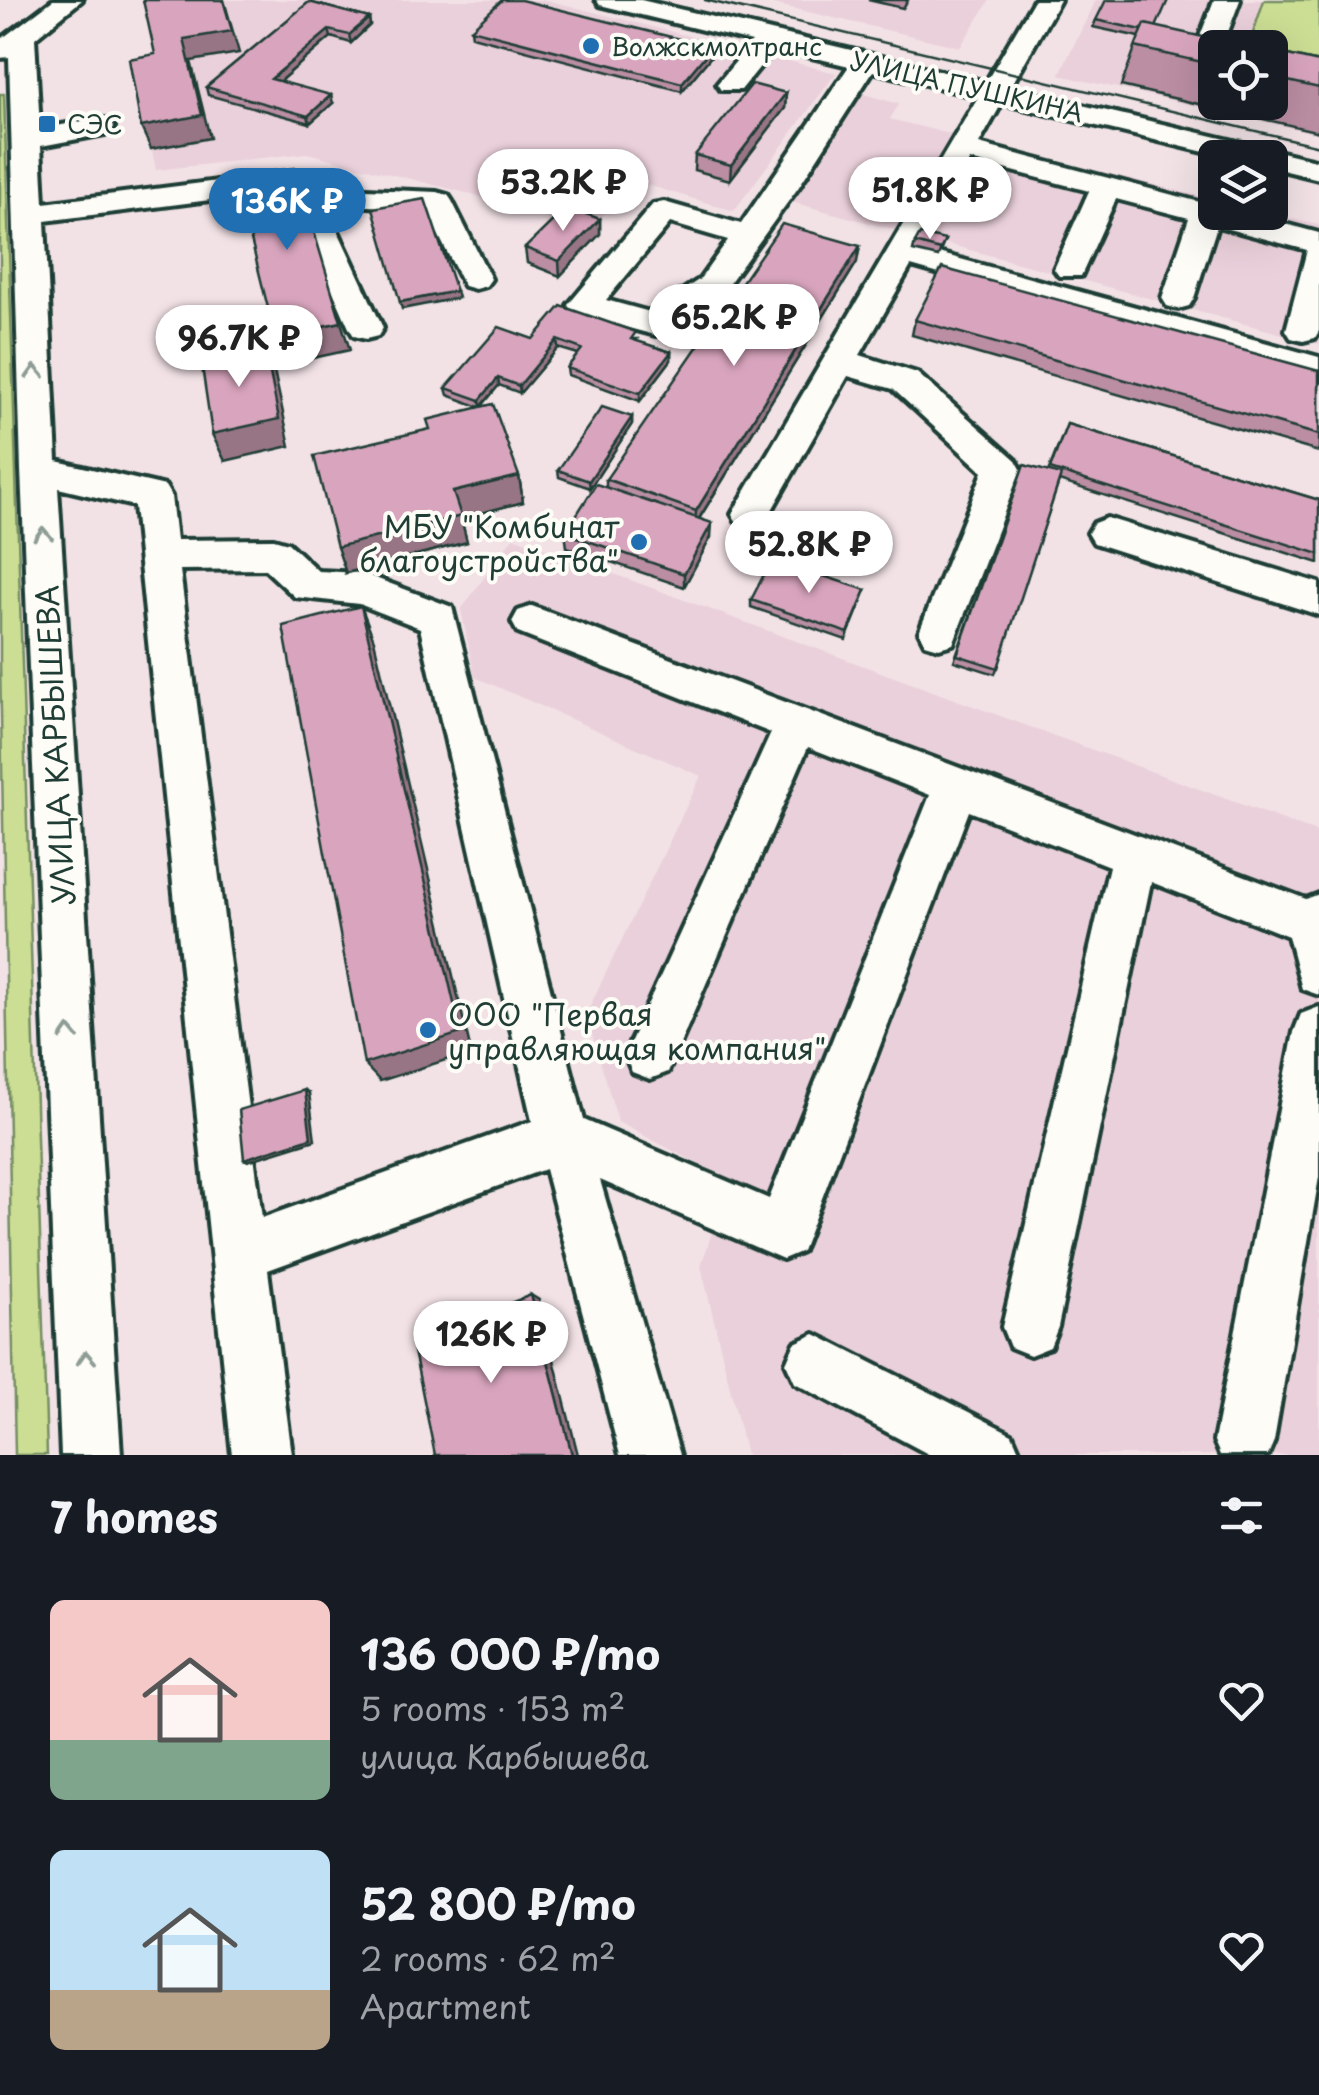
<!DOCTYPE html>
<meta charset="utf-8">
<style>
:root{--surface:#171b24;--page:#20242c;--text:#f1f3f6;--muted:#9ea1a6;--accent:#1f6fb2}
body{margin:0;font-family:"Playpen Sans",sans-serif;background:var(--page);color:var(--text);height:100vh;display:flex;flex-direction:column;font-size:38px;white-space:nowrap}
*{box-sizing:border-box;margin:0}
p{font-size:32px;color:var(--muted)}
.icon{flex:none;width:55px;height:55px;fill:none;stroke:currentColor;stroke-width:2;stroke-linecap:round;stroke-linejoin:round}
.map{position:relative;height:1455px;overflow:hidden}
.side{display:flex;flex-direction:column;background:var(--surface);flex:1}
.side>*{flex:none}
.tools{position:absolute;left:1198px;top:30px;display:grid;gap:20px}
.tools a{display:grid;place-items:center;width:90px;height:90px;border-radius:15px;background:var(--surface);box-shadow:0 10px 40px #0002;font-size:50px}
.price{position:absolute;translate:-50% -85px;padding:0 22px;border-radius:35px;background:#fff;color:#222;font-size:32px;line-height:65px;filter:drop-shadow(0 2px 5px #0008)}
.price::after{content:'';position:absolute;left:50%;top:60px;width:30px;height:22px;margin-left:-15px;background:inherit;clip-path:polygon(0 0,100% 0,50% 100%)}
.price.active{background:var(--accent);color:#fff}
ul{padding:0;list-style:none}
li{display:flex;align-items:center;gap:30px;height:250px;padding:0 50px}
li span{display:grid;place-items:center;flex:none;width:280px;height:200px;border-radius:15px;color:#555}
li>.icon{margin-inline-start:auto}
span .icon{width:120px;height:120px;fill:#fffc;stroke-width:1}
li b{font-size:42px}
h2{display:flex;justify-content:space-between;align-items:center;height:120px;padding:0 50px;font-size:42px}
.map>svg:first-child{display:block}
.built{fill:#ead0da;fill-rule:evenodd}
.green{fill:#cbde93;stroke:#758e64;stroke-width:2.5}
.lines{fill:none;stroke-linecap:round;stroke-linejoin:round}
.minor-casing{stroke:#1f3d34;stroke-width:8}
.minor{fill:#fdfcf7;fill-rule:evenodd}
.tram{stroke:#1f3d34;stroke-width:2.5}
.wall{fill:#bb8ea3;stroke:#1f3d34;stroke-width:2.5}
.shaded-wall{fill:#987485;stroke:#1f3d34;stroke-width:2.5}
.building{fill:#d9a5be;stroke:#1f3d34;stroke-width:2.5}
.oneway{stroke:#8e9c96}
.poi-dot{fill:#1f6fb2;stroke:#fdfcf7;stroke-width:4}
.labels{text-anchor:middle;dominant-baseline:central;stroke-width:8;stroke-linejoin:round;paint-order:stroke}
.far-poi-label{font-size:25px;fill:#1f3d34;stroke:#fdfcf7;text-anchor:start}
.far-street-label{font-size:25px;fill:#1f3d34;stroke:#fdfcf7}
.poi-label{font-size:30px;fill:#1f3d34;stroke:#fdfcf7;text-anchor:end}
.street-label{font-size:30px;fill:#1f3d34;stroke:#fdfcf7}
</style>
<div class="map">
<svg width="1319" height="1455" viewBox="0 0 1319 1455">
<rect width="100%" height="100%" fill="#f2e2e6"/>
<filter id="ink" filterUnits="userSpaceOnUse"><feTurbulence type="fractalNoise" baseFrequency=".01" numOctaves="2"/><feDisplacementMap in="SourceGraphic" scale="20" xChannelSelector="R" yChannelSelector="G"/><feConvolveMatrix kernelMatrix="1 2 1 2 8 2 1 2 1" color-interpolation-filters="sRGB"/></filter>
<g filter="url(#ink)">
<g class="built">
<polygon points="155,0 546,0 836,73 734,211 634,181 594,225 307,153 156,170 137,81 163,76"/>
<polygon points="756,0 990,0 960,47"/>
<path d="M1096 0H1319V134L1059 75ZM1215 48H1270V102H1215Z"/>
<polygon points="864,94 899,104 890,119 1215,200 1215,212 1267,213 1319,225 1319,344 784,200"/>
<polygon points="513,537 1319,833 1319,1455 746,1455 701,1266 729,1180 618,1122 586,1014 701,776 475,677 461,610"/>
</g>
<g class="green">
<polygon points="1264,0 1319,0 1319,69 1270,58 1270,48 1248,48"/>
<polygon points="0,94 4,94 47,1455 15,1455 0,660"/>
</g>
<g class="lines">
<g class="minor-casing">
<g id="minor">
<path d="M53 0H82L35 38 40 129 100 118 110 121 114 127 110 133 41 146 44 203 296 171 342 188 437 192 448 195 452 201 491 279 486 286 475 289 464 286 426 210 325 203 383 328 378 336 366 339 354 336 349 328 289 190 45 221 57 461 165 486 171 496 176 540 274 539 288 543 318 571 362 573 452 607 584 1120 769 1199 930 795 808 747 668 1072 650 1079 632 1072 625 1054 771 733 518 633 512 622 518 611 532 606 1306 899 1319 894V995L1302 989 1288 936 1151 882 1058 1327 1050 1347 1030 1355 1010 1347 1002 1327 1109 866 969 811 802 1251 783 1259 600 1180 680 1455H620L545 1169 268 1270 292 1455H232L134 506 58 488 121 1455H61L21 470 9 57 0 58V40ZM265 569 295 597 359 604 420 628 532 1121 262 1218 180 570Z"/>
<path d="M596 0H641L986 82 1034 0H1060L1010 88 1319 161V179L1270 167V158H1229L1002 103 979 144 1215 206V212H1240L1319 233V331L1315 338 1303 341 1291 338 1286 330 1307 250 1217 226 1194 298 1189 306 1178 309 1167 306 1162 298 1189 218 1116 199 1081 276H1059L1054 269 1089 191 970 160 920 248 1319 357V381L911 266 860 355 917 373 1016 460 1021 469 953 644 939 648 925 644 919 632 983 472 893 389 848 376 764 524 751 528 738 524 732 514 978 97 873 71 798 188 722 293 667 332 655 335 572 313 568 305 653 204 664 202 741 224 849 66 775 48 741 90H721L717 84 752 42 600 5ZM670 223 728 240 700 279 650 312 606 300Z"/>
<polygon points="1214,0 1240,0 1222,48 1215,48 1215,62 1198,58 1194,52"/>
<polygon points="1107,518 1319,583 1319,615 1094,543 1088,533 1094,523"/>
<polygon points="1319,1007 1319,1177 1274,1441 1268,1455 1220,1455 1214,1441 1294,1032 1301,1014"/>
<polygon points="815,1334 1012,1434 1021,1455 930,1455 795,1383 786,1363 795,1343"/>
</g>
</g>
<use href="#minor" class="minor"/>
<polyline class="tram" points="705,0 1319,146"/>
</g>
<g class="wall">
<polygon points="868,0 908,0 903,8"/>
<polygon points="309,2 369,18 370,25 351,43 331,37 280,81 333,103 310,123 208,95 206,87"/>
<polygon points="1096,20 1157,27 1215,48 1215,102 1270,102 1270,51 1319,62 1319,132 1121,86 1139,37 1093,27"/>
<polygon points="471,29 712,55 682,91 472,36"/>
<polygon points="786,93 785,108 730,180 694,170 695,155"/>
<polygon points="600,219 600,234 560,276 527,263 525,248"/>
<polygon points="945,240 938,257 913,251 915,243"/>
<polygon points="857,262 699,519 711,537 684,587 567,547 565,533 606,488 606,479"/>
<polygon points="915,320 1319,371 1319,452 912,335"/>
<polygon points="533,339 637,339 635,341 671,352 671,360 640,401 568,375 567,368 578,354 558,348 520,393 499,385 481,407 519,476 523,502 461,518 467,542 346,573 430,429 480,407 448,395 446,388"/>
<polygon points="632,417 632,424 590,488 559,477 558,470"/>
<polygon points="1067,424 1319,500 1319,563 1059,481 995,674 954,661 1024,465 1048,472"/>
<polygon points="866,590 846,640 751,607 751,600"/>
</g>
<g class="shaded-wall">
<polygon points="224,0 239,53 191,61 210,138 151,149 141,127 184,39"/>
<polygon points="369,18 370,25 351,43 349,35"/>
<polygon points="329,30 331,37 274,86 271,79"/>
<polygon points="712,47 712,55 682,91 682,83"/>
<polygon points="786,93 785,108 730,180 731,165"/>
<polygon points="331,95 333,103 310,123 308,116"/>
<polygon points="600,219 600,234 560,276 559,261"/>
<polygon points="860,246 857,262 695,525 696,511"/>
<polygon points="456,291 458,298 402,309 400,302"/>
<polygon points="341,322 350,350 285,364 275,336"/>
<polygon points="557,340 558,348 520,393 519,386"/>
<polygon points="265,347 275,375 290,446 225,461 212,434"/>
<polygon points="671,352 671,360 640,401 640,393"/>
<polygon points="498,378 499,385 481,407 480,400"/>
<polygon points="632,417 632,424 590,488 589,481"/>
<polygon points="519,476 523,502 461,518 467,542 346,573 337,547 453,492"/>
<polygon points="712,523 711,537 684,587 684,574"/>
<polygon points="361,606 374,640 471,1052 380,1081 364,1064"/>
<polygon points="305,1090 309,1093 315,1140 248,1161 244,1159"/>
<polygon points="531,1295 539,1300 578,1455 572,1455"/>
</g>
<g class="building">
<polygon points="143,0 223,0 232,31 184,39 202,115 141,127 129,59 155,54"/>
<polygon points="502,0 521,0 712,47 682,83 471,29"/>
<polygon points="1106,0 1168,0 1156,27 1145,24 1142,30 1096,20"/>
<polygon points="309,2 369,18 349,35 329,30 271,79 331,95 308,116 206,87"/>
<polygon points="1145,24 1253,48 1215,48 1215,65 1135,47"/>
<polygon points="1270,51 1319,62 1319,88 1270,77"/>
<polygon points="752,84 786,93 731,165 695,155"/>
<polygon points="295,168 341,322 275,336 236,180"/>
<polygon points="425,199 456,291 400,302 373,208"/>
<polygon points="567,207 600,219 559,261 525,248"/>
<polygon points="782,224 860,246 696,511 606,479"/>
<polygon points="920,234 945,240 940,250 915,243"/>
<polygon points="942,268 1319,371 1319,435 915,320"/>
<polygon points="561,306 636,332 631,339 671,352 640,393 567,368 582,349 557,340 519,386 498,378 480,400 446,388 499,327 533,339"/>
<polygon points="265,347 279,419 212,434 201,360"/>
<polygon points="493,404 519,476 453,492 461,516 337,547 314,456 430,429 427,420"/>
<polygon points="602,407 632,417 589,481 558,470"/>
<polygon points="1067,424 1319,500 1319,554 1050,469"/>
<polygon points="1024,465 1061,475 998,668 957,655"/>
<polygon points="596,484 712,523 684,574 565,533"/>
<polygon points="772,559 866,590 848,633 751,600"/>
<polygon points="361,606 461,1033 364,1064 283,626"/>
<polygon points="305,1090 311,1138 244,1159 239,1110"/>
<polygon points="531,1295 572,1455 435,1455 412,1341"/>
</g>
<defs><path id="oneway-chevron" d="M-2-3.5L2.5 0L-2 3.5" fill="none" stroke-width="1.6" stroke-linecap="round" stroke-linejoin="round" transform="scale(2.5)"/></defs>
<g class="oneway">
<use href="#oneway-chevron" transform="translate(35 372) rotate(-92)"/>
<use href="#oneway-chevron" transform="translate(43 534) rotate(-93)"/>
<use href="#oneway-chevron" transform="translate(69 1033) rotate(-93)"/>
<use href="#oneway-chevron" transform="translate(86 1358) rotate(-93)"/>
</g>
</g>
<g class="poi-dot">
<circle cx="591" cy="46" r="10"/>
<rect x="37" y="114" width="20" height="20" rx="5"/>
<circle cx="639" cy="542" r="10"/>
<circle cx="428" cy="1030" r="10"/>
</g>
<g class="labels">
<g class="far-poi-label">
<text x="611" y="46">Волжскмолтранс</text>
<text x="67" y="124">СЭС</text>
</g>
<g class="far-street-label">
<text transform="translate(967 86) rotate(13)">УЛИЦА ПУШКИНА</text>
</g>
<g class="poi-label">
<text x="619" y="525">МБУ "Комбинат<tspan x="619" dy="34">благоустройства"</tspan></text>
<text x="448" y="1013" text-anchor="start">ООО "Первая<tspan x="448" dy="34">управляющая компания"</tspan></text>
</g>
<g class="street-label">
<text transform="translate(54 745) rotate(-93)">УЛИЦА КАРБЫШЕВА</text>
</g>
</g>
</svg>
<div class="tools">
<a><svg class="icon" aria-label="locate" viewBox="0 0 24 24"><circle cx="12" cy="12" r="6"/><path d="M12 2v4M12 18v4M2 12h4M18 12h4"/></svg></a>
<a><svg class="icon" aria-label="layers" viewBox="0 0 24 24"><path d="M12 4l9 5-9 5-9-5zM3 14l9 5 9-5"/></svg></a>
</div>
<b class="price" style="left:563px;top:234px">53.2K ₽</b>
<b class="price" style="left:930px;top:242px">51.8K ₽</b>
<b class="price active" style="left:287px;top:253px">136K ₽</b>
<b class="price" style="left:734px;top:369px">65.2K ₽</b>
<b class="price" style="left:239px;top:390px">96.7K ₽</b>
<b class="price" style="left:809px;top:596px">52.8K ₽</b>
<b class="price" style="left:491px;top:1386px">126K ₽</b>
</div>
<section class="side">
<h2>7 homes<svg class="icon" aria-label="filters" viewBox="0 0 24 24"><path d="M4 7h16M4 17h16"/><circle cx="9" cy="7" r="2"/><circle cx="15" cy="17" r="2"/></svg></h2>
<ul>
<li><span style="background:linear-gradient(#f6c9c9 70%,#7fa58c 0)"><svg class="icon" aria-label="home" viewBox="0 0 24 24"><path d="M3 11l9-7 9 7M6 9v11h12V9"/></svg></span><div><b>136 000 ₽/mo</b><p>5 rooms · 153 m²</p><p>улица Карбышева</p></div><svg class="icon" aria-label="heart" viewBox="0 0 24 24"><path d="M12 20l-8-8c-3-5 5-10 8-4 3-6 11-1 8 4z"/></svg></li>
<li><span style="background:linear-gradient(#bfe0f5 70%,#b9a48a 0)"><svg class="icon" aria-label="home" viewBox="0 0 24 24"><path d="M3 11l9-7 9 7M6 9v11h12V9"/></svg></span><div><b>52 800 ₽/mo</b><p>2 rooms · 62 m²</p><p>Apartment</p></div><svg class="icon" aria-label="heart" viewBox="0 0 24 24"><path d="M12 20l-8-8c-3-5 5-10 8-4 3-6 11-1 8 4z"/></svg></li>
</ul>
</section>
